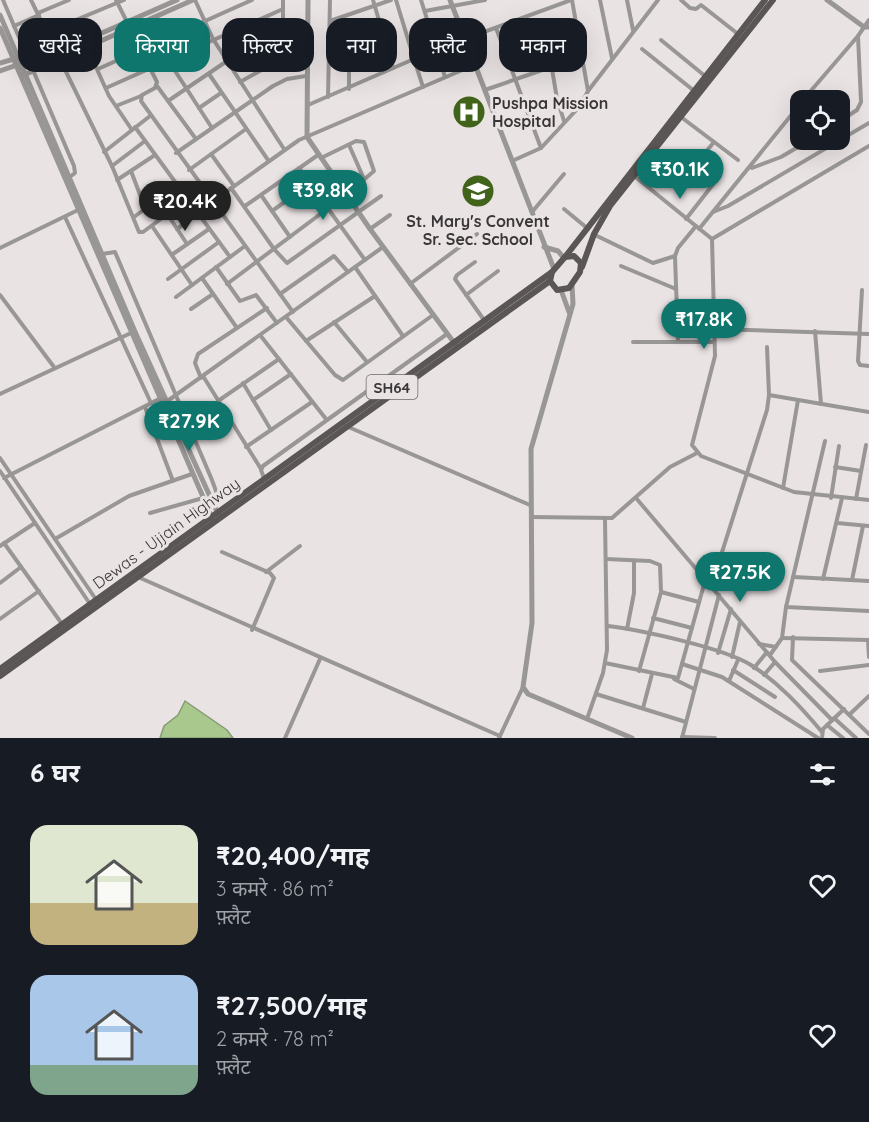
<!DOCTYPE html>
<html lang="hi">
<meta charset="utf-8">
<style>
:root{--surface:#171b24;--page:#242831;--text:#f1f3f6;--muted:#9ea1a6;--accent:#0f766e}
body{margin:0;font-family:Quicksand,"Noto Sans Devanagari",sans-serif;background:var(--page);color:var(--text);height:100vh;display:flex;flex-direction:column;font-size:22px;white-space:nowrap}
*{box-sizing:border-box;margin:0}
p{font-size:20px;color:var(--muted)}
.icon{flex:none;width:33px;height:33px;fill:none;stroke:currentColor;stroke-width:2;stroke-linecap:round;stroke-linejoin:round}
.map{position:relative;height:738px;overflow:hidden}
.details{display:flex;flex-direction:column;background:var(--surface);flex:1}
.details>*{flex:none}
.hud{position:absolute;left:18px;top:18px;width:834px;height:54px;display:flex;gap:12px}
.buttons{position:absolute;left:790px;top:90px;display:grid;gap:12px}
.buttons a{display:grid;place-items:center;width:60px;height:60px;border-radius:12px;background:var(--surface);box-shadow:0 6px 24px #0002;font-size:30px}
.price{position:absolute;translate:-50% -51px;padding:0 14px;border-radius:21px;background:var(--accent);color:#fff;font-size:20px;line-height:39px;filter:drop-shadow(0 2px 3px #0008)}
.price::after{content:'';position:absolute;left:50%;top:36px;width:18px;height:14px;margin-left:-9px;background:inherit;clip-path:polygon(0 0,100% 0,50% 100%)}
.price.on{background:#222;color:#fff}
ul{padding:0;list-style:none}
li{display:flex;align-items:center;gap:18px;height:150px;padding:0 30px}
li span{display:grid;place-items:center;flex:none;width:168px;height:120px;border-radius:18px;color:#555}
li>.icon{margin-inline-start:auto}
span .icon{width:72px;height:72px;fill:#fffc;stroke-width:1}
li b{font-size:26px}
h2{display:flex;justify-content:space-between;align-items:center;height:72px;padding:0 30px;font-size:26px}
.chip{padding:0 21px;border-radius:18px;background:var(--surface);box-shadow:0 6px 24px #0002;font-size:21px;line-height:54px}
.chip.on{background:var(--accent);color:#fff}
.map>svg:first-child{display:block}
.water{fill:#a8c88d;stroke:#879c73;stroke-width:1.5}
.lines{fill:none;stroke-linecap:round;stroke-linejoin:round}
.minor{stroke:#999696;stroke-width:4}
.tertiary{stroke:#999696;stroke-width:5}
.primary{stroke:#5a5656;stroke-width:6}
.labels{text-anchor:middle;dominant-baseline:central;stroke-width:6;stroke-linejoin:round;paint-order:stroke}
.shield{fill:#eae3e4;stroke:#6e6a6b;stroke-width:1.5}
.shield-label{font-size:15px;font-weight:bold;fill:#393637}
.poi-label{font-size:16px;font-weight:bold;fill:#393637;stroke:#eae3e4;text-anchor:start}
.street-label{font-size:16px;fill:#393637;stroke:#eae3e4}
</style>
<div class="map">
<svg width="869" height="738" viewBox="0 0 869 738">
<rect width="100%" height="100%" fill="#eae3e4"/>
<polygon class="water" points="185,701 227,730 233,738 160,738 164,726 178,715"/>
<g class="lines">
<g class="minor">
<polyline points="3,0 74,166 75,173 67,179"/>
<polyline points="31,0 112,166 139,232 143,232 202,189"/>
<polyline points="116,0 157,82 155,88 142,95 141,101 293,312"/>
<polyline points="195,0 213,39 284,149"/>
<polyline points="283,0 283,58 306,56"/>
<polyline points="373,0 393,68"/>
<polyline points="421,0 445,77"/>
<polyline points="600,0 612,58"/>
<polyline points="627,0 633,30"/>
<polyline points="681,0 690,8 696,9 701,5 738,34"/>
<polyline points="425,11 485,0"/>
<polyline points="38,13 69,0"/>
<polyline points="330,21 391,0"/>
<polyline points="14,26 39,15"/>
<polyline points="496,28 541,148"/>
<polyline points="47,32 124,0"/>
<polyline points="231,32 257,72"/>
<polyline points="349,37 349,89"/>
<polyline points="465,39 571,0"/>
<polyline points="547,39 557,99 564,121"/>
<polyline points="661,40 705,76"/>
<polyline points="328,44 381,27"/>
<polyline points="87,47 109,96 132,130"/>
<polyline points="642,49 693,90"/>
<polyline points="506,54 577,29"/>
<polyline points="414,59 423,87"/>
<polyline points="168,60 212,128"/>
<polyline points="98,69 252,0"/>
<polyline points="209,74 268,160"/>
<polyline points="240,82 283,58"/>
<polyline points="157,86 196,139"/>
<polyline points="106,88 283,9"/>
<polyline points="485,90 551,67"/>
<polyline points="588,91 658,0"/>
<polyline points="328,97 330,0"/>
<polyline points="803,100 858,36"/>
<polyline points="168,101 227,61"/>
<polyline points="308,105 414,59 396,0"/>
<polyline points="116,106 141,96"/>
<polyline points="199,108 221,93"/>
<polyline points="681,117 738,160"/>
<polyline points="840,121 857,110 861,102 858,36 869,20"/>
<polyline points="135,127 230,257"/>
<polyline points="349,145 364,179"/>
<polyline points="869,146 712,239 715,356 692,445 701,456 794,492 869,500"/>
<polyline points="104,152 150,116"/>
<polyline points="176,153 273,86 287,79 306,76"/>
<polyline points="211,154 234,186"/>
<polyline points="321,158 356,141 364,142 374,171 346,195"/>
<polyline points="512,161 541,148 580,106 588,91 572,0"/>
<polyline points="112,166 145,141"/>
<polyline points="299,168 365,260"/>
<polyline points="752,168 781,157 810,140"/>
<polyline points="189,170 246,129"/>
<polyline points="131,171 145,208"/>
<polyline points="689,172 714,142"/>
<polyline points="633,175 712,239"/>
<polyline points="117,180 155,155"/>
<polyline points="231,188 274,249 287,263 381,196"/>
<polyline points="261,195 290,237"/>
<polyline points="212,202 299,140 474,65"/>
<polyline points="245,206 318,155"/>
<polyline points="564,209 587,228"/>
<polyline points="272,211 310,184"/>
<polyline points="532,212 564,174"/>
<polyline points="713,212 728,206 869,123"/>
<polyline points="168,215 187,244"/>
<polyline points="65,217 151,403"/>
<polyline points="134,217 177,185"/>
<polyline points="686,219 718,178"/>
<polyline points="152,226 192,285"/>
<polyline points="177,229 198,214"/>
<polyline points="370,229 390,215"/>
<polyline points="699,229 801,103"/>
<polyline points="595,235 653,263 675,256"/>
<polyline points="0,248 78,210"/>
<polyline points="102,254 115,252 212,480 217,494 215,504"/>
<polyline points="173,254 209,229"/>
<polyline points="475,262 457,275 455,279 484,320"/>
<polyline points="621,266 676,289"/>
<polyline points="216,267 240,301 256,295 277,323"/>
<polyline points="355,267 403,336"/>
<polyline points="202,278 237,328"/>
<polyline points="168,279 219,242"/>
<polyline points="227,284 327,209"/>
<polyline points="410,284 477,234"/>
<polyline points="862,290 858,361 860,365 869,366"/>
<polyline points="280,294 334,256 348,272"/>
<polyline points="0,295 54,367"/>
<polyline points="466,295 498,271"/>
<polyline points="176,297 245,246"/>
<polyline points="191,309 213,294"/>
<polyline points="286,317 335,375 343,380 433,315"/>
<polyline points="334,322 367,362"/>
<polyline points="715,329 869,334"/>
<polyline points="815,331 821,404"/>
<polyline points="260,335 326,419"/>
<polyline points="306,341 375,296"/>
<polyline points="633,342 714,342"/>
<polyline points="678,342 675,256 678,248 696,226"/>
<polyline points="203,376 261,469"/>
<polyline points="201,378 195,363 198,354 267,308"/>
<polyline points="243,383 271,430"/>
<polyline points="0,394 131,333"/>
<polyline points="769,395 869,412"/>
<polyline points="253,400 291,374"/>
<polyline points="218,401 279,359"/>
<polyline points="166,402 383,247"/>
<polyline points="145,407 173,481"/>
<polyline points="346,426 530,505"/>
<polyline points="825,441 786,607 869,611"/>
<polyline points="246,447 312,402"/>
<polyline points="0,458 97,601"/>
<polyline points="835,467 861,471"/>
<polyline points="0,471 90,604"/>
<polyline points="4,478 159,399"/>
<polyline points="264,478 261,470 263,466 447,334"/>
<polyline points="783,488 798,400"/>
<polyline points="636,498 775,662 832,720"/>
<polyline points="831,498 839,446"/>
<polyline points="856,499 866,445"/>
<polyline points="150,513 203,498"/>
<polyline points="531,517 612,518 670,467 697,453"/>
<polyline points="837,523 869,526"/>
<polyline points="55,539 129,496 192,474"/>
<polyline points="4,543 62,624"/>
<polyline points="0,546 35,523"/>
<polyline points="222,552 270,573 274,578 252,630"/>
<polyline points="606,559 650,561 660,565 661,592 639,671"/>
<polyline points="266,572 300,546"/>
<polyline points="138,577 500,736"/>
<polyline points="794,577 869,581"/>
<polyline points="823,579 842,498"/>
<polyline points="852,580 863,526"/>
<polyline points="0,583 21,567"/>
<polyline points="711,587 767,410 769,395 767,347"/>
<polyline points="661,592 699,602"/>
<polyline points="653,618 692,628"/>
<polyline points="0,619 39,591"/>
<path d="M608 626C641 630 724 648 751 665 779 683 801 707 822 732"/>
<polyline points="627,629 634,593 634,561"/>
<polyline points="793,637 792,660 869,734"/>
<polyline points="782,638 869,640"/>
<polyline points="868,640 869,657"/>
<polyline points="759,644 776,647"/>
<polyline points="718,653 731,609"/>
<polyline points="770,655 782,638 786,607"/>
<polyline points="732,657 740,622"/>
<polyline points="605,663 678,678 705,581"/>
<polyline points="682,664 722,677 818,738"/>
<polyline points="754,668 767,652"/>
<polyline points="733,670 775,697"/>
<polyline points="820,671 869,665"/>
<polyline points="764,675 775,662"/>
<polyline points="674,679 694,689"/>
<polyline points="729,681 738,660"/>
<polyline points="596,694 686,722"/>
<polyline points="643,708 652,674"/>
<polyline points="850,714 869,696"/>
<polyline points="834,718 856,738"/>
<polyline points="587,719 603,673 607,650 605,520"/>
<polyline points="827,725 843,738"/>
<polyline points="682,737 715,738"/>
<polyline points="285,738 320,659"/>
<polyline points="499,738 523,687"/>
<polyline points="682,738 719,595"/>
<polyline points="822,738 823,729 844,709"/>
</g>
<g class="tertiary">
<polyline points="308,0 307,137 370,229 455,344"/>
<polyline points="450,0 554,269"/>
<polyline points="827,0 864,27 869,27"/>
<polyline points="0,15 136,334 218,514"/>
<polyline points="0,28 213,520"/>
<polyline points="0,63 17,58"/>
<polyline points="20,69 177,0"/>
<polyline points="0,71 20,64"/>
<polyline points="24,75 193,0"/>
<polyline points="544,247 558,251 564,258"/>
<polyline points="572,285 573,304 531,449 532,623 523,687 528,694 632,738"/>
<polyline points="561,290 569,312"/>
</g>
<g class="primary">
<polygon points="574,256 581,263 580,272 569,288 557,290 550,281 552,272 565,257"/>
<polyline points="565,257 765,0"/>
<polyline points="582,267 594,234 610,206 773,0"/>
<polyline points="0,669 552,272"/>
<polyline points="0,676 550,281"/>
</g>
</g>
<defs>
<g id="hospital-disc" transform="scale(1.725)"><circle r="9.5" fill="#41631a" stroke="#eae3e4"/><path d="M-5-5h3v3.5h4V-5h3V5h-3V1.5h-4V5h-3Z" fill="#fff"/></g>
<g id="school-disc" transform="scale(1.725)"><circle r="9.5" fill="#41631a" stroke="#eae3e4"/><path d="M0-5L7-2L0 1L-7-2ZM-4 1L0 2.5L4 1V4Q0 6-4 4Z" fill="#fff"/></g>
</defs>
<g fill-rule="evenodd">
<use href="#hospital-disc" x="469" y="112"/>
<use href="#school-disc" x="478" y="191"/>
</g>
<g class="labels">
<rect class="shield" x="366.5" y="375" width="51" height="24" rx="4.5"/>
<g class="shield-label">
<text x="392" y="387">SH64</text>
</g>
<g class="poi-label">
<text x="492" y="103">Pushpa Mission<tspan x="492" dy="18">Hospital</tspan></text>
<text x="478" y="221" text-anchor="middle">St. Mary's Convent<tspan x="478" dy="18">Sr. Sec. School</tspan></text>
</g>
<g class="street-label">
<text transform="translate(166 533) rotate(-36)">Dewas - Ujjain Highway</text>
</g>
</g>
</svg>
<div class="buttons">
<a><svg class="icon" aria-label="locate" viewBox="0 0 24 24"><circle cx="12" cy="12" r="6"/><path d="M12 2v4M12 18v4M2 12h4M18 12h4"/></svg></a>
</div>
<b class="price" style="left:680px;top:200px">₹30.1K</b>
<b class="price" style="left:323px;top:221px">₹39.8K</b>
<b class="price on" style="left:185px;top:232px">₹20.4K</b>
<b class="price" style="left:704px;top:350px">₹17.8K</b>
<b class="price" style="left:189px;top:452px">₹27.9K</b>
<b class="price" style="left:740px;top:603px">₹27.5K</b>
<div class="hud">
<a class="chip">खरीदें</a>
<a class="chip on">किराया</a>
<a class="chip">फ़िल्टर</a>
<a class="chip">नया</a>
<a class="chip">फ़्लैट</a>
<a class="chip">मकान</a>
</div>
</div>
<section class="details">
<h2>6 घर<svg class="icon" aria-label="filters" viewBox="0 0 24 24"><path d="M4 7h16M4 17h16"/><circle cx="9" cy="7" r="2"/><circle cx="15" cy="17" r="2"/></svg></h2>
<ul>
<li><span style="background:linear-gradient(#dfe7d0 65%,#c2b280 0)"><svg class="icon" aria-label="home" viewBox="0 0 24 24"><path d="M3 11l9-7 9 7M6 9v11h12V9"/></svg></span><div><b>₹20,400/माह</b><p>3 कमरे · 86 m²</p><p>फ़्लैट</p></div><svg class="icon" aria-label="heart" viewBox="0 0 24 24"><path d="M12 20l-8-8c-3-5 5-10 8-4 3-6 11-1 8 4z"/></svg></li>
<li><span style="background:linear-gradient(#a9c7e8 75%,#7fa58c 0)"><svg class="icon" aria-label="home" viewBox="0 0 24 24"><path d="M3 11l9-7 9 7M6 9v11h12V9"/></svg></span><div><b>₹27,500/माह</b><p>2 कमरे · 78 m²</p><p>फ़्लैट</p></div><svg class="icon" aria-label="heart" viewBox="0 0 24 24"><path d="M12 20l-8-8c-3-5 5-10 8-4 3-6 11-1 8 4z"/></svg></li>
</ul>
</section>
